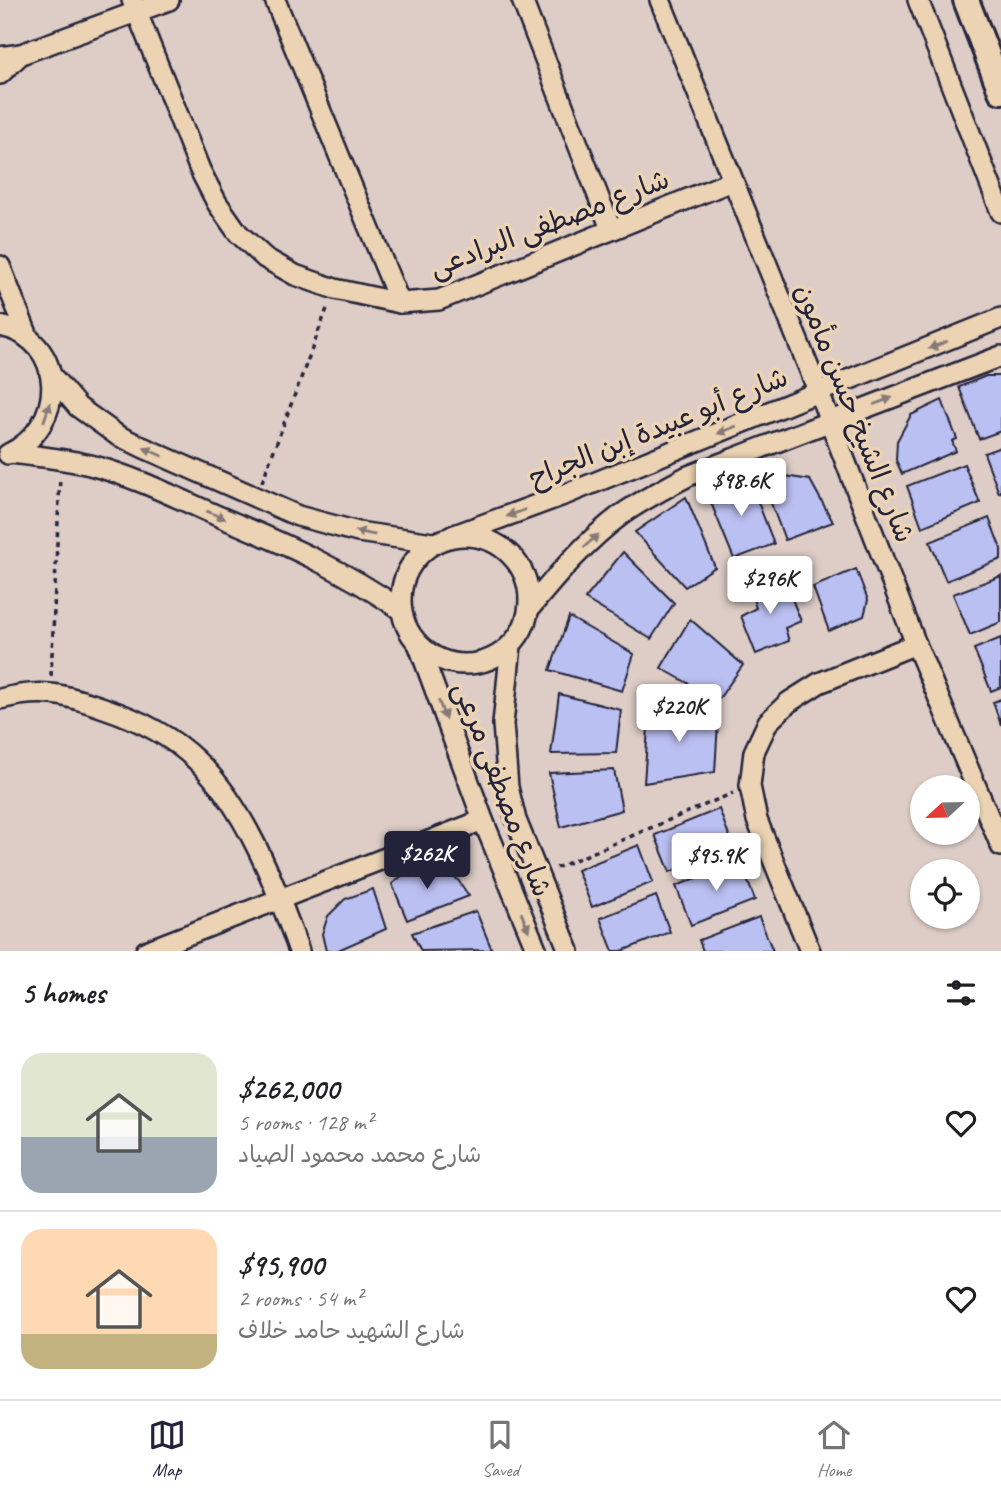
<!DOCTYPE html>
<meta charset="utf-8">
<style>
:root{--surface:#fff;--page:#f2f2f2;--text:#202124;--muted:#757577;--line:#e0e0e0;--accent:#22223b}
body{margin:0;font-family:Caveat,"Playpen Sans Arabic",sans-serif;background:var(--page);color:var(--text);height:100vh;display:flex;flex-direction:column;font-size:26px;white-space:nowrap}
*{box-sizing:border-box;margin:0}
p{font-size:23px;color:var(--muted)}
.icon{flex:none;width:38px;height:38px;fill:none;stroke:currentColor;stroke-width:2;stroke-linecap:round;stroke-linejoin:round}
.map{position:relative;height:951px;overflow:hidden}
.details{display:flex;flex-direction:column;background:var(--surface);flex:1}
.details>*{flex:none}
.needle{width:46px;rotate:248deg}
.buttons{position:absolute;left:910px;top:775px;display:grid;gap:14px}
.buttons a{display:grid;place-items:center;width:70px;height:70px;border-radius:50%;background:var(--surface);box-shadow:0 2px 5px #0004;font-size:35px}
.price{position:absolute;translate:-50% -60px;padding:0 16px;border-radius:7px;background:#fff;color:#222;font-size:23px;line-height:46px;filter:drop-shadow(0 2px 4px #0008)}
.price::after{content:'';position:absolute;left:50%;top:42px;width:21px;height:16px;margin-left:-10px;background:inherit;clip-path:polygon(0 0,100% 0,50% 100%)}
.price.current{background:var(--accent);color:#fff}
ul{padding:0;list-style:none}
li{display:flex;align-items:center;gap:21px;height:175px;padding:0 21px}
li+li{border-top:2px solid var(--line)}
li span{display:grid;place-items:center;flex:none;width:196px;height:140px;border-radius:21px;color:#555}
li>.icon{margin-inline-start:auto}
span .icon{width:84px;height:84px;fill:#fffc;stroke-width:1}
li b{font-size:30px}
h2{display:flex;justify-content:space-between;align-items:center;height:84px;padding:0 21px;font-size:30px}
.tab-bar{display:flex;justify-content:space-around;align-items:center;height:98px;border-top:2px solid var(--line);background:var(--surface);font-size:19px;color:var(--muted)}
.tab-bar a{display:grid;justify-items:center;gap:4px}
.tab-bar .current{color:var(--accent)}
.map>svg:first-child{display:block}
.building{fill:#bbc0f2;stroke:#22223b;stroke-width:2}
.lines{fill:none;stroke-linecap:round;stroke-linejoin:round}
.minor-casing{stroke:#22223b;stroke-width:24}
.major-casing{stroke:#22223b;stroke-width:30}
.path{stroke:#22223b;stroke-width:3.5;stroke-dasharray:5 5;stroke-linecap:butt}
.minor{stroke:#ebd3b3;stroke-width:19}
.major{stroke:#ebd3b3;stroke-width:24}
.oneway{fill:#867a77}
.labels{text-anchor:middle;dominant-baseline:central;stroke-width:7;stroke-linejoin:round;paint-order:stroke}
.street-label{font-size:28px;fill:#22223b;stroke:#ebd3b3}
</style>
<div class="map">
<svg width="1001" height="951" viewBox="0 0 1001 951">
<rect width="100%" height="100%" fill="#ddcdc6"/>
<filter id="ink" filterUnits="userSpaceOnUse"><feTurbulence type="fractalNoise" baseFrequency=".0143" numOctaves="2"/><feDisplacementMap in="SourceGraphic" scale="14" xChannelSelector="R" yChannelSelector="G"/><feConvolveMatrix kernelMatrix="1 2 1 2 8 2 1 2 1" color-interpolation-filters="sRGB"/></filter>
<g filter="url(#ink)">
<g class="building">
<polygon points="986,376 1001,376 1001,431 979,439 959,387"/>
<polygon points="942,400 957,439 952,441 956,451 902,474 896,460 897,441 911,415"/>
<polygon points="1001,447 1001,492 999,493 984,453"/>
<polygon points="964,464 980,503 922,527 907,486"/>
<polygon points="759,472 810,480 833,522 785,540"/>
<polygon points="748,476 774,544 734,559 707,493"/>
<polygon points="686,497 715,567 685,587 635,532"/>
<polygon points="989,518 1001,549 1001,559 946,581 930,542"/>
<polygon points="623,552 674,603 651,639 585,599"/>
<polygon points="856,569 868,600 864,616 829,631 813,587"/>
<polygon points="1001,576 1001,622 970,635 953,594"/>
<polygon points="783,577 801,621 785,628 789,641 756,654 741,616 756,608 750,590"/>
<polygon points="569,617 634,654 622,691 550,670"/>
<polygon points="690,619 743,665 718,700 661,668"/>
<polygon points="1001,638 1001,687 991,691 974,649"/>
<polygon points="559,694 621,710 616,753 551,754"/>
<polygon points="1001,699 1001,725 993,702"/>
<polygon points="650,700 718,722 715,772 644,783"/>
<polygon points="614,770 622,810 561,827 549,773"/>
<polygon points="719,809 733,846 670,872 655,835"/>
<polygon points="639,845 653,882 592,907 577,870"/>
<polygon points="740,861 755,900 691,925 676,886"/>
<polygon points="412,867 427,871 447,872 458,880 469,896 407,920 392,884"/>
<polygon points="373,889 386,929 336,951 326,951 322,934 328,916 345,899"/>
<polygon points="656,896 670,932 622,951 613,951 600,918"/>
<polygon points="476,911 492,950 421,951 412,933"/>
<polygon points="759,917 773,951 703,951 699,940"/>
</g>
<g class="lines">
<g class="minor-casing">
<g id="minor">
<polyline points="132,0 200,170 217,203 238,233 265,258 295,275 335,289 400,303 439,300 732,181"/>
<polyline points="275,0 400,303"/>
<polyline points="522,0 611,229"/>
<polyline points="660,0 819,393 916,644 1001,846"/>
<polyline points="918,0 1001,212"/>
<polyline points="0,57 21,54 169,0"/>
<polyline points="0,74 21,54"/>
<polyline points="0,266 29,339"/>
<path d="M0 326C67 339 68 426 8 454"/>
<polyline points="50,374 78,407 117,435 142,447 298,516 358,532 433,543"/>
<path d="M11 453C38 456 64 459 90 465 137 477 181 500 225 519 287 545 346 571 401 610"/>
<circle cx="465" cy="600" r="64"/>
<polyline points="452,536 569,493 1001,318"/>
<path d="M529 609C557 575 586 541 621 515 642 500 665 488 688 476L1001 356"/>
<polyline points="511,645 503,724 508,787 516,820 569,951"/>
<polyline points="419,646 483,820 537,951"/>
<path d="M0 699C42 688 64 694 104 708 137 719 171 736 196 760 245 805 277 889 299 951"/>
<polyline points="146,951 483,820"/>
<polyline points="810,951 757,820 750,786 754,752 768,722 789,702 819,683 916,644"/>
</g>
</g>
<g class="major-casing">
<polyline id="major" points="966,0 1001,91"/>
</g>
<g class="path">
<polyline points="262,482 328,306"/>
<polyline points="51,676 60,477"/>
<polyline points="556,868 733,793"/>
</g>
<use href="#minor" class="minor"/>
<use href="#major" class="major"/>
</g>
<defs><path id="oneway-solid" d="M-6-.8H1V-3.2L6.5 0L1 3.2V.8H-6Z" transform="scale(1.75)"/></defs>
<g class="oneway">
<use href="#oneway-solid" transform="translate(938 345) rotate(158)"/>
<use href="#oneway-solid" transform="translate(883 401) rotate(-21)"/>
<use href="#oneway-solid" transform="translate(47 412) rotate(-71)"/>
<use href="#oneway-solid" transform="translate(727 430) rotate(158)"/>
<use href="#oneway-solid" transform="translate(153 452) rotate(-156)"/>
<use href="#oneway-solid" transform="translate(516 513) rotate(160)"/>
<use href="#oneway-solid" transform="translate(216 515) rotate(23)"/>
<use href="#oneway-solid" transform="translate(365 533) rotate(-169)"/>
<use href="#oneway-solid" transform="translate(591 541) rotate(-42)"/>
<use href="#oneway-solid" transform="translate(442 710) rotate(70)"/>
<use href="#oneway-solid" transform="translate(525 922) rotate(68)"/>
</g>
</g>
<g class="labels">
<g class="street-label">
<text transform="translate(549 223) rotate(-21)">شارع مصطفى البرادعى</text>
<text transform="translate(855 413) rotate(68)">شارع الشيخ حسن مأمون</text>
<text transform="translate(658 427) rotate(-22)">شارع أبو عبيدة إبن الجراح</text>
<text transform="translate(503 789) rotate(69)">شارع مصطفى مرعى</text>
</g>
</g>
</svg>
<div class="buttons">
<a><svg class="needle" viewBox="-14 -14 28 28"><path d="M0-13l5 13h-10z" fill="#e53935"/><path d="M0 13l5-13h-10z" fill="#757577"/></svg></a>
<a><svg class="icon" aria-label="locate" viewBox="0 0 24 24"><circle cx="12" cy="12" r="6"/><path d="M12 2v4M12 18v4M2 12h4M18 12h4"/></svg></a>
</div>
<b class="price" style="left:741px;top:518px">$98.6K</b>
<b class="price" style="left:770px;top:616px">$296K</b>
<b class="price" style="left:679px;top:744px">$220K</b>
<b class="price current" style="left:427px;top:891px">$262K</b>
<b class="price" style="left:716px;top:893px">$95.9K</b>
</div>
<section class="details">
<h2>5 homes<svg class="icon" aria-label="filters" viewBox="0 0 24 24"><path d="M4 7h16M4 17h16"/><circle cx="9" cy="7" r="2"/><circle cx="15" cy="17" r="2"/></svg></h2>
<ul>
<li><span style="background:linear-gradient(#dfe7d0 60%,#9aa5b1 0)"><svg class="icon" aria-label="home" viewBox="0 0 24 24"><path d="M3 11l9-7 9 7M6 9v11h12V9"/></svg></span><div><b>$262,000</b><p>5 rooms · 128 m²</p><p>شارع محمد محمود الصياد</p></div><svg class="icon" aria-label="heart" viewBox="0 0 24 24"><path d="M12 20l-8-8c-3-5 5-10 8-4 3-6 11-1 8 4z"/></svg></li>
<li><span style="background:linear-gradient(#ffd9b3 75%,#c2b280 0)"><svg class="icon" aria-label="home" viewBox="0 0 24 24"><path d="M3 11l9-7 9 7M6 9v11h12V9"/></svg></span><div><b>$95,900</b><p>2 rooms · 54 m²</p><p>شارع الشهيد حامد خلاف</p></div><svg class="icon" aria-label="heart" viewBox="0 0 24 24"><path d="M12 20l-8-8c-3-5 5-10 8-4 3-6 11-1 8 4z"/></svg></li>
</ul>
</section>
<nav class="tab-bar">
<a class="current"><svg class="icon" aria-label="map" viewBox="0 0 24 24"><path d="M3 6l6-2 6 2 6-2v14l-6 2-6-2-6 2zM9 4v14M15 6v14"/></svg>Map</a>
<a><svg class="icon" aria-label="saved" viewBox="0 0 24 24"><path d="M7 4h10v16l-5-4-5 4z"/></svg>Saved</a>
<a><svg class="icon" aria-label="home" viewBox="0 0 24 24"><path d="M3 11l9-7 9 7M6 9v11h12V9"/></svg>Home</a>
</nav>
